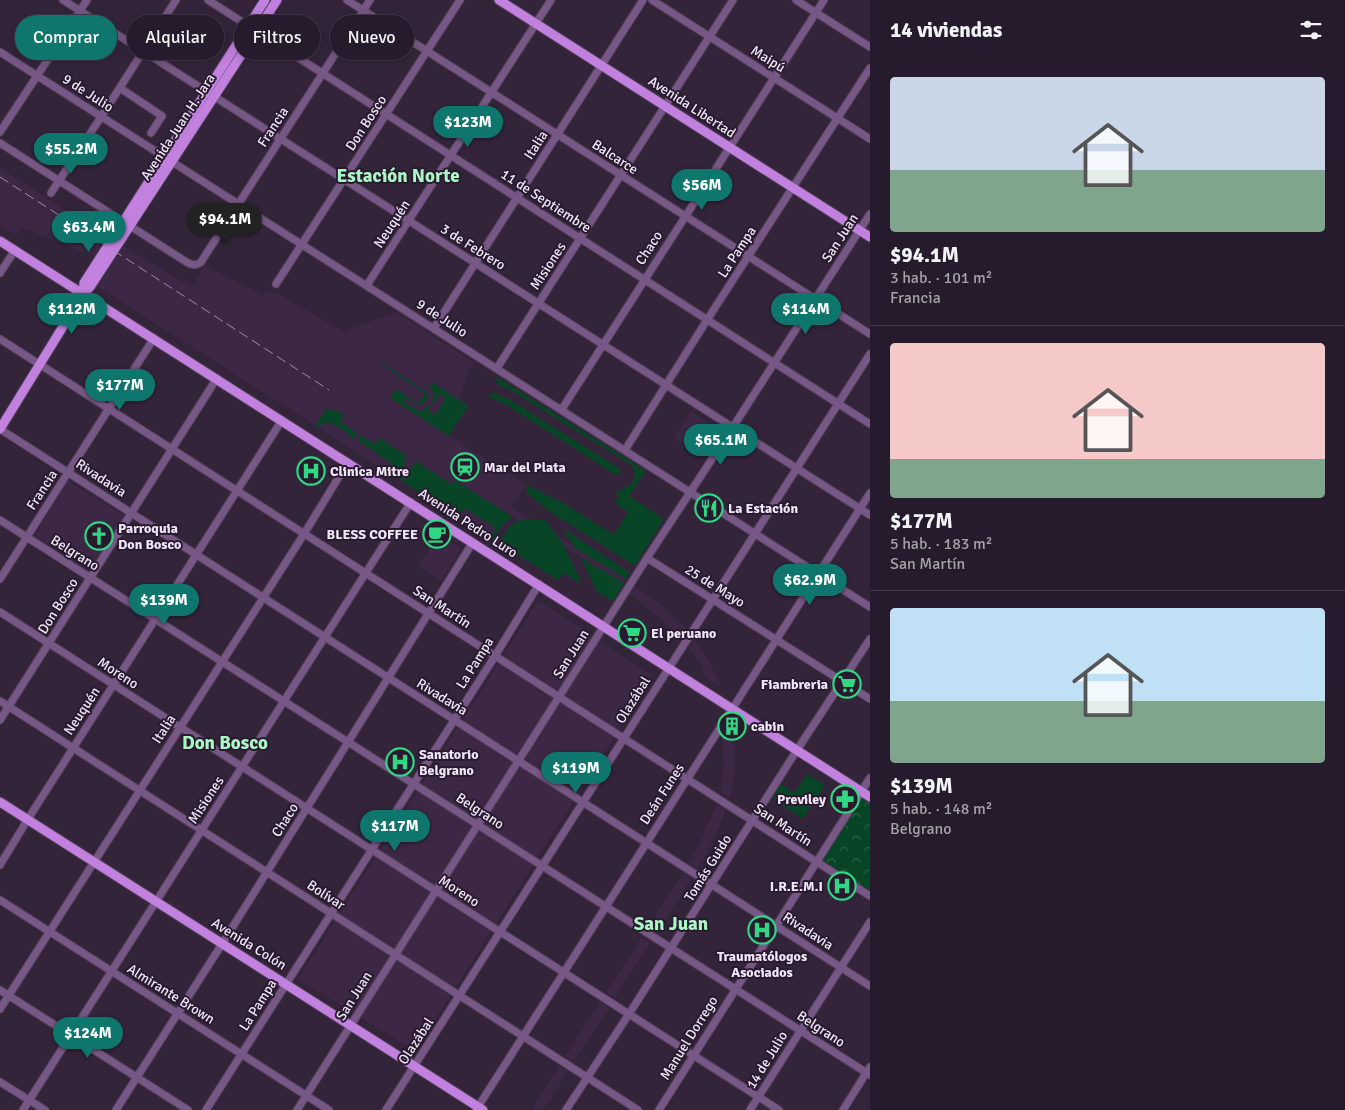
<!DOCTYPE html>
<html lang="es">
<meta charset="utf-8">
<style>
:root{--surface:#261b2c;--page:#322838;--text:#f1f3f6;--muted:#a4a1a9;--line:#423948;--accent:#0f766e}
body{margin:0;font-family:Signika,sans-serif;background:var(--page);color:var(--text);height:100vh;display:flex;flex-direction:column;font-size:19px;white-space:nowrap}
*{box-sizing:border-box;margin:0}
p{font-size:16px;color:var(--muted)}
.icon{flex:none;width:28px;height:28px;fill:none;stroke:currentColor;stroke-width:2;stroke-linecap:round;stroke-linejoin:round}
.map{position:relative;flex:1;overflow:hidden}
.sheet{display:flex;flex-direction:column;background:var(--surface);width:475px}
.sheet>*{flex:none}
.banner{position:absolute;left:15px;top:15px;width:475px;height:45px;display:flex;gap:10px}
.price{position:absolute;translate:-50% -42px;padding:0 11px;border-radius:18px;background:var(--accent);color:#fff;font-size:16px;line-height:32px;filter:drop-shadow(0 1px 2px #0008)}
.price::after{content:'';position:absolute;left:50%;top:30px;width:15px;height:11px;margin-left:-8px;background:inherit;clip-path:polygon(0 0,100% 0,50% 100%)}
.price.selected{background:#222;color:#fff}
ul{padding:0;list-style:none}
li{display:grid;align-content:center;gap:10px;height:265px;padding:0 20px}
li+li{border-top:1px solid var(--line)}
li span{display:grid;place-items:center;height:155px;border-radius:5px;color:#555}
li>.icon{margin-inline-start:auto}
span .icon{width:90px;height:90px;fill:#fffc;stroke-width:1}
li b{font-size:21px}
h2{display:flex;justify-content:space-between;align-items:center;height:60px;padding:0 20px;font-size:21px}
.pill{padding:0 18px;border-radius:22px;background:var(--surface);box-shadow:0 2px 12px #0003,0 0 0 1px var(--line);font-size:18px;line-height:45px}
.pill.selected{background:var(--accent);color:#fff}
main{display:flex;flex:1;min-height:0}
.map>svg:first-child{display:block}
.built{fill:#3c2844}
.grass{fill:#084526}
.forest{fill:url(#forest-crowns)}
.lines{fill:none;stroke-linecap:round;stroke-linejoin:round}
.minor-casing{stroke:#4d3f54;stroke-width:9}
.major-casing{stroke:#4d3f54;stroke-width:11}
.minor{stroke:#775785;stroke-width:7}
.major{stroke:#c280df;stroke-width:9}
.rail{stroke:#9b8fa1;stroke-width:1;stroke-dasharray:10 5;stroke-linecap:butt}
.labels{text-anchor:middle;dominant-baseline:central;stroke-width:4;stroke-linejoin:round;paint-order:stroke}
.street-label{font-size:14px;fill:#f0e6f5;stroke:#291a30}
.poi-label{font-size:14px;font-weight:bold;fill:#f0e6f5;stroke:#291a30;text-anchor:start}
.district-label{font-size:19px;font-weight:bold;fill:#acf6c5;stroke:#291a30}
</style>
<main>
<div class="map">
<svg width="870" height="1110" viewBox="0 0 870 1110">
<defs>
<pattern id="forest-crowns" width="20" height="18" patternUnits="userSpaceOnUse" patternTransform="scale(1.25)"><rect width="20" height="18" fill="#084526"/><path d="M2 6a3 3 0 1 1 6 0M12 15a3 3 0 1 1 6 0" fill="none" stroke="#2c6046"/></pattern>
</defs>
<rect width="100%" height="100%" fill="#33243a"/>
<g class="built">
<polygon points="0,168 107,236 94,257 21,227 16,235 0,225"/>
<polygon points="124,246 177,279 192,287 205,266 263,295 268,291 280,295 346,333 351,329 396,312 476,364 469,369 459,400 468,406 449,436 526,484 511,507 626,579 624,583 507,513 490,537 100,288 99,284"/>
<polygon points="691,411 720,430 703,457 674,438"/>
<polygon points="311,455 325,464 309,488 296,479"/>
<polygon points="68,481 125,516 92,570 35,536"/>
<polygon points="438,535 461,549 441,581 418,566"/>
<polygon points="635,586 664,607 687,630 681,638 659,617 630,595"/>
<polygon points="538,601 593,635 593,637 653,676 415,1051 298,979"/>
<polygon points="695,639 711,665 721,687 706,678 700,664 689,648"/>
<polygon points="729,721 732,723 729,723 730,730 733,730 735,753 734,775 730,798 721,793 724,763 722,731"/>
<polygon points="717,805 726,810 708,852 697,869 688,864 698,847"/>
<polygon points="683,873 691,879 657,933 648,927"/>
<polygon points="641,938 650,943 615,998 606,993"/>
<polygon points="600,1002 609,1008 574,1062 565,1057"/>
<polygon points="559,1066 568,1072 543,1110 531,1110"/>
</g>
<g class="grass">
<path d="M382 363 427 392 428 398 422 405H417L407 398 404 402 417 410 422 411 429 405 431 407 429 411 435 415 446 398 440 394 434 403 432 401C435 395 434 391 429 387L432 382 468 406 449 436 390 398 396 389 418 404 425 393 381 364Z"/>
<path d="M497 377 646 471 629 496 664 519 635 566 549 511 526 492 529 486 563 503 614 535 628 512 615 503 619 496 615 494 617 491C630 488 639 480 633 466L510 390 499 385 496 381Z"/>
<polygon points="491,393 494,393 509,399 620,469 621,473 616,475 505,404 491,398 490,395"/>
<path d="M327 408 333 412 335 409 344 415 340 422 356 432 355 439C345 432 329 416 318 427L315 426Z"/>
<polygon points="360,435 375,444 380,438 407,456 404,460 406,462 404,466 410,470 416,461 451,484 454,480 513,517 504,523 493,539 490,537 496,528 465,508 462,512 460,511 455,515 391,474 393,467 391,463 359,441"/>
<polygon points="520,520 545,520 564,545 582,584 563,573 558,580 499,543 509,527"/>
<polygon points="566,530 630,573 626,579 575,548 565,532"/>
<polygon points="581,558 624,583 613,601 597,592"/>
<polygon points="807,774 825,785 803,819 772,799 781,784 794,793"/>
</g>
<polygon class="forest" points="870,786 870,891 823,860"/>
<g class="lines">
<g class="minor-casing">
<g id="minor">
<polyline points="63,0 870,515"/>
<polyline points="208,0 870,424"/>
<polyline points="347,0 870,334"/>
<polyline points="652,0 870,139"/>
<polyline points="796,0 870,47"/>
<polyline points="0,52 870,607"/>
<polyline points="120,88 162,116 151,133"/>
<polyline points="0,132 87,0"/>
<path d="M0 143 188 263C193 265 196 266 201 262L370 0"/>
<polyline points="51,193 101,117 176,0"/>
<polyline points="0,273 15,250"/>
<polyline points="276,284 460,0"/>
<polyline points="367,285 551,0"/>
<polyline points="434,328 643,0"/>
<polyline points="0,339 870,896"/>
<polyline points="497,368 733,0"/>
<polyline points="562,409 824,0"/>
<polyline points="0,429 870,986"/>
<polyline points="625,450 707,320 870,68"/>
<polyline points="0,520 870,1075"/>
<polyline points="647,558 870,699"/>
<polyline points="0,579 154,338"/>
<polyline points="0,612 779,1110"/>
<polyline points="0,701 638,1110"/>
<polyline points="0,720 217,378"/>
<polyline points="0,865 28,819 282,420"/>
<polyline points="0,900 329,1110"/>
<polyline points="0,990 188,1110"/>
<polyline points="0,1009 304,534 348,462"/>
<polyline points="0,1082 45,1110"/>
<polyline points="23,1110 411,502"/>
<polyline points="116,1110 222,944 473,542"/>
<polyline points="206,1110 495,656 539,584"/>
<polyline points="297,1110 647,558 733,427 870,214"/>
<polyline points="386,1110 870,354"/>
<polyline points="476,1110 870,493"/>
<polyline points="566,1110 629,1014 797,750 870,639"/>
<polyline points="659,1110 870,778"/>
<polyline points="750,1110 870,922"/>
<polyline points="843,1110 870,1067"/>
</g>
</g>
<g class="major-casing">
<g id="major">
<polyline points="499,0 870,237"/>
<polyline points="0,241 870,797"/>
<polyline points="83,294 84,283 265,0"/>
<polyline points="0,429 83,294 90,287 277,0"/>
<polyline points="0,802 483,1110"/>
</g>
</g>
<use href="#minor" class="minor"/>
<use href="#major" class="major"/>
<polyline class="rail" points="0,177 329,390"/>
</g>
<defs>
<g id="station-ring" transform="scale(1.4375)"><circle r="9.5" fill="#291a30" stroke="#30d883" stroke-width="1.5"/><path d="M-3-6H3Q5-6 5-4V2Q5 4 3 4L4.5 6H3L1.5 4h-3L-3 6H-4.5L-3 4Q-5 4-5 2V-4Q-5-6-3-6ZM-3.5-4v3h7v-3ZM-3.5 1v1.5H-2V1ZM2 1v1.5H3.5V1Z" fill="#30d883"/></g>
<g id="hospital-ring" transform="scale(1.4375)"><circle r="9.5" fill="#291a30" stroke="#30d883" stroke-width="1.5"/><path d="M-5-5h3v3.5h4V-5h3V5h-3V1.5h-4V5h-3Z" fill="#30d883"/></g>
<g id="restaurant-ring" transform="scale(1.4375)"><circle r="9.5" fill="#291a30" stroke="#30d883" stroke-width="1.5"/><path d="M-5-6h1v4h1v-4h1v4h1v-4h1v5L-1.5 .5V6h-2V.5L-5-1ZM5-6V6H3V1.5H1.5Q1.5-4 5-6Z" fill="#30d883"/></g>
<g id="cafe-ring" transform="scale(1.4375)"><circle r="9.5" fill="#291a30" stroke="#30d883" stroke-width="1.5"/><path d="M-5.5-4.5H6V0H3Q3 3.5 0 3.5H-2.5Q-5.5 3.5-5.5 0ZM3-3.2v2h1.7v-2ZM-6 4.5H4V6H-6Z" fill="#30d883"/></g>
<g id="church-ring" transform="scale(1.4375)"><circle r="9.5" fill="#291a30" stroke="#30d883" stroke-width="1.5"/><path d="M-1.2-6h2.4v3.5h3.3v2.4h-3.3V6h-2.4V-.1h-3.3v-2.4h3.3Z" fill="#30d883"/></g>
<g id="supermarket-ring" transform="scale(1.4375)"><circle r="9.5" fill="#291a30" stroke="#30d883" stroke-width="1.5"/><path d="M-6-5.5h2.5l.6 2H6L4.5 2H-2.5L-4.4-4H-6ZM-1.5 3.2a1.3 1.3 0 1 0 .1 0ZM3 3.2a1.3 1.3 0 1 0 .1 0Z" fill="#30d883"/></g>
<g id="building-ring" transform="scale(1.4375)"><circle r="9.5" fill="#291a30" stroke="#30d883" stroke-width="1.5"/><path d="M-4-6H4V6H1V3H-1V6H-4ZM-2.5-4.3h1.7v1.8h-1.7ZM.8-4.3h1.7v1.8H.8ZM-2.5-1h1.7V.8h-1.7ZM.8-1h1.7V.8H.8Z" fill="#30d883"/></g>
<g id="pharmacy-ring" transform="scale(1.4375)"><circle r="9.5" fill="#291a30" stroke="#30d883" stroke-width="1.5"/><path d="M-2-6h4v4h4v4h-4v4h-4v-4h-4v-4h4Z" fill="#30d883"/></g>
</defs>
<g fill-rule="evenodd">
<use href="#station-ring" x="465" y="467"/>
<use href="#hospital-ring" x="311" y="471"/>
<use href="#restaurant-ring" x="709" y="508"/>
<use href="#cafe-ring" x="437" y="534"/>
<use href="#church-ring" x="99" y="536"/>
<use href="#supermarket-ring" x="632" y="633"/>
<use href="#supermarket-ring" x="847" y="684"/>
<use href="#building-ring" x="732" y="726"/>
<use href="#hospital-ring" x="400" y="762"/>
<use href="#pharmacy-ring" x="845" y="799"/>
<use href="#hospital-ring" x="842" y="886"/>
<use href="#hospital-ring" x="762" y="930"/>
</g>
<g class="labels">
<g class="street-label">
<text transform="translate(768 59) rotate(32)">Maipú</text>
<text transform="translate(88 93) rotate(33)">9 de Julio</text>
<text transform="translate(692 107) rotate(33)">Avenida Libertad</text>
<text transform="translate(366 123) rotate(-57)">Don Bosco</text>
<text transform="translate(178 127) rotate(-57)">Avenida Juan H. Jara</text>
<text transform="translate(273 127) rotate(-57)">Francia</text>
<text transform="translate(536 145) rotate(-57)">Italia</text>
<text transform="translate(615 157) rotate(33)">Balcarce</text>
<text transform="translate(546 201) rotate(33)">11 de Septiembre</text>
<text transform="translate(392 224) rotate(-57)">Neuquén</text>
<text transform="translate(840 238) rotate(-57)">San Juan</text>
<text transform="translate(473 247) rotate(32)">3 de Febrero</text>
<text transform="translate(649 248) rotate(-57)">Chaco</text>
<text transform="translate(737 252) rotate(-57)">La Pampa</text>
<text transform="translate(548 266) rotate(-57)">Misiones</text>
<text transform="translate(442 318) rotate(33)">9 de Julio</text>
<text transform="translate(101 478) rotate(33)">Rivadavia</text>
<text transform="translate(42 490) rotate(-57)">Francia</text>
<text transform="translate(468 523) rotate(33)">Avenida Pedro Luro</text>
<text transform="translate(75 553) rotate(32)">Belgrano</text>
<text transform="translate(715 586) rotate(32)">25 de Mayo</text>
<text transform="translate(58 606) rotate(-58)">Don Bosco</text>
<text transform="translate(442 607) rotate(33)">San Martín</text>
<text transform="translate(571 654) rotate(-58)">San Juan</text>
<text transform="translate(475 663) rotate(-58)">La Pampa</text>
<text transform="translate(118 673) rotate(33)">Moreno</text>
<text transform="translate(442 697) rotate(32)">Rivadavia</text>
<text transform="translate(633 700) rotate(-58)">Olazábal</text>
<text transform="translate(82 711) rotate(-57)">Neuquén</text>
<text transform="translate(164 729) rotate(-57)">Italia</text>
<text transform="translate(662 794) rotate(-57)">Deán Funes</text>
<text transform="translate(206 800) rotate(-57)">Misiones</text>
<text transform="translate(480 811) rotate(33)">Belgrano</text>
<text transform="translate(285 820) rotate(-58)">Chaco</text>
<text transform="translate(783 825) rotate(33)">San Martín</text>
<text transform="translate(708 868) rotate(-58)">Tomás Guido</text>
<text transform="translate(459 891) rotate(33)">Moreno</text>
<text transform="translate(326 895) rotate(33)">Bolívar</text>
<text transform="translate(808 931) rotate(33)">Rivadavia</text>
<text transform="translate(249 944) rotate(32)">Avenida Colón</text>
<text transform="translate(171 994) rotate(32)">Almirante Brown</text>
<text transform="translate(354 996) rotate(-58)">San Juan</text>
<text transform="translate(258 1005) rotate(-58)">La Pampa</text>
<text transform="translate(821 1029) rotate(33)">Belgrano</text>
<text transform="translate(689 1038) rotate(-58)">Manuel Dorrego</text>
<text transform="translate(416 1041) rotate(-57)">Olazábal</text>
<text transform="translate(767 1060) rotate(-58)">14 de Julio</text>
</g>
<g class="poi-label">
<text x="484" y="467">Mar del Plata</text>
<text x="330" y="471">Clinica Mitre</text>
<text x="728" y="508">La Estación</text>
<text x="118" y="528">Parroquia<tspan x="118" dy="16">Don Bosco</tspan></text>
<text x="418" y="534" text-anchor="end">BLESS COFFEE</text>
<text x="651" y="633">El peruano</text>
<text x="828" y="684" text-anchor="end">Fiambreria</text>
<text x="751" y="726">cabin</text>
<text x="419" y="754">Sanatorio<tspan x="419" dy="16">Belgrano</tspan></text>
<text x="826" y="799" text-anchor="end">Previley</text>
<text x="823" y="886" text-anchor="end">I.R.E.M.I</text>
<text x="762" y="956" text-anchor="middle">Traumatólogos<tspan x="762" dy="16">Asociados</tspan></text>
</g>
<g class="district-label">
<text x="398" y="176">Estación Norte</text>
<text x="225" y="743">Don Bosco</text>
<text x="671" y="924">San Juan</text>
</g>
</g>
</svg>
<b class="price" style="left:468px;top:148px">$123M</b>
<b class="price" style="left:71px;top:175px">$55.2M</b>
<b class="price" style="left:702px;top:211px">$56M</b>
<b class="price selected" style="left:225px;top:245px">$94.1M</b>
<b class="price" style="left:89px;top:253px">$63.4M</b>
<b class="price" style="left:72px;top:335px">$112M</b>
<b class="price" style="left:806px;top:335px">$114M</b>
<b class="price" style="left:120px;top:411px">$177M</b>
<b class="price" style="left:721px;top:466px">$65.1M</b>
<b class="price" style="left:810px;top:606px">$62.9M</b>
<b class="price" style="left:164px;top:626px">$139M</b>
<b class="price" style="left:576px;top:794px">$119M</b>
<b class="price" style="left:395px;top:852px">$117M</b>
<b class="price" style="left:88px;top:1059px">$124M</b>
<div class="banner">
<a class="pill selected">Comprar</a>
<a class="pill">Alquilar</a>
<a class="pill">Filtros</a>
<a class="pill">Nuevo</a>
</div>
</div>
<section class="sheet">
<h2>14 viviendas<svg class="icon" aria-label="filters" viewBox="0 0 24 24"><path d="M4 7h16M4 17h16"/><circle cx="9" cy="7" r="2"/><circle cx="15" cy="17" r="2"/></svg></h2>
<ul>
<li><span style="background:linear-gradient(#c9d6e8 60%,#7fa58c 0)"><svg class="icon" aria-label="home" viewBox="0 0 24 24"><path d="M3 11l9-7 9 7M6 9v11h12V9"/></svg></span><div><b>$94.1M</b><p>3 hab. · 101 m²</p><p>Francia</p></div></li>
<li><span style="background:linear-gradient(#f6c9c9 75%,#7fa58c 0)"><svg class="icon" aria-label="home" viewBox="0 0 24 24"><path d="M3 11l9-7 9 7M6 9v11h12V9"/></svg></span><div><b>$177M</b><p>5 hab. · 183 m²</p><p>San Martín</p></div></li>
<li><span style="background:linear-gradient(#bfe0f5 60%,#7fa58c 0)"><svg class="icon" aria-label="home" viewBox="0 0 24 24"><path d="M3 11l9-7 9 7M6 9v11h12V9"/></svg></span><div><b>$139M</b><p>5 hab. · 148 m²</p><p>Belgrano</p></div></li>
</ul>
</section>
</main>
